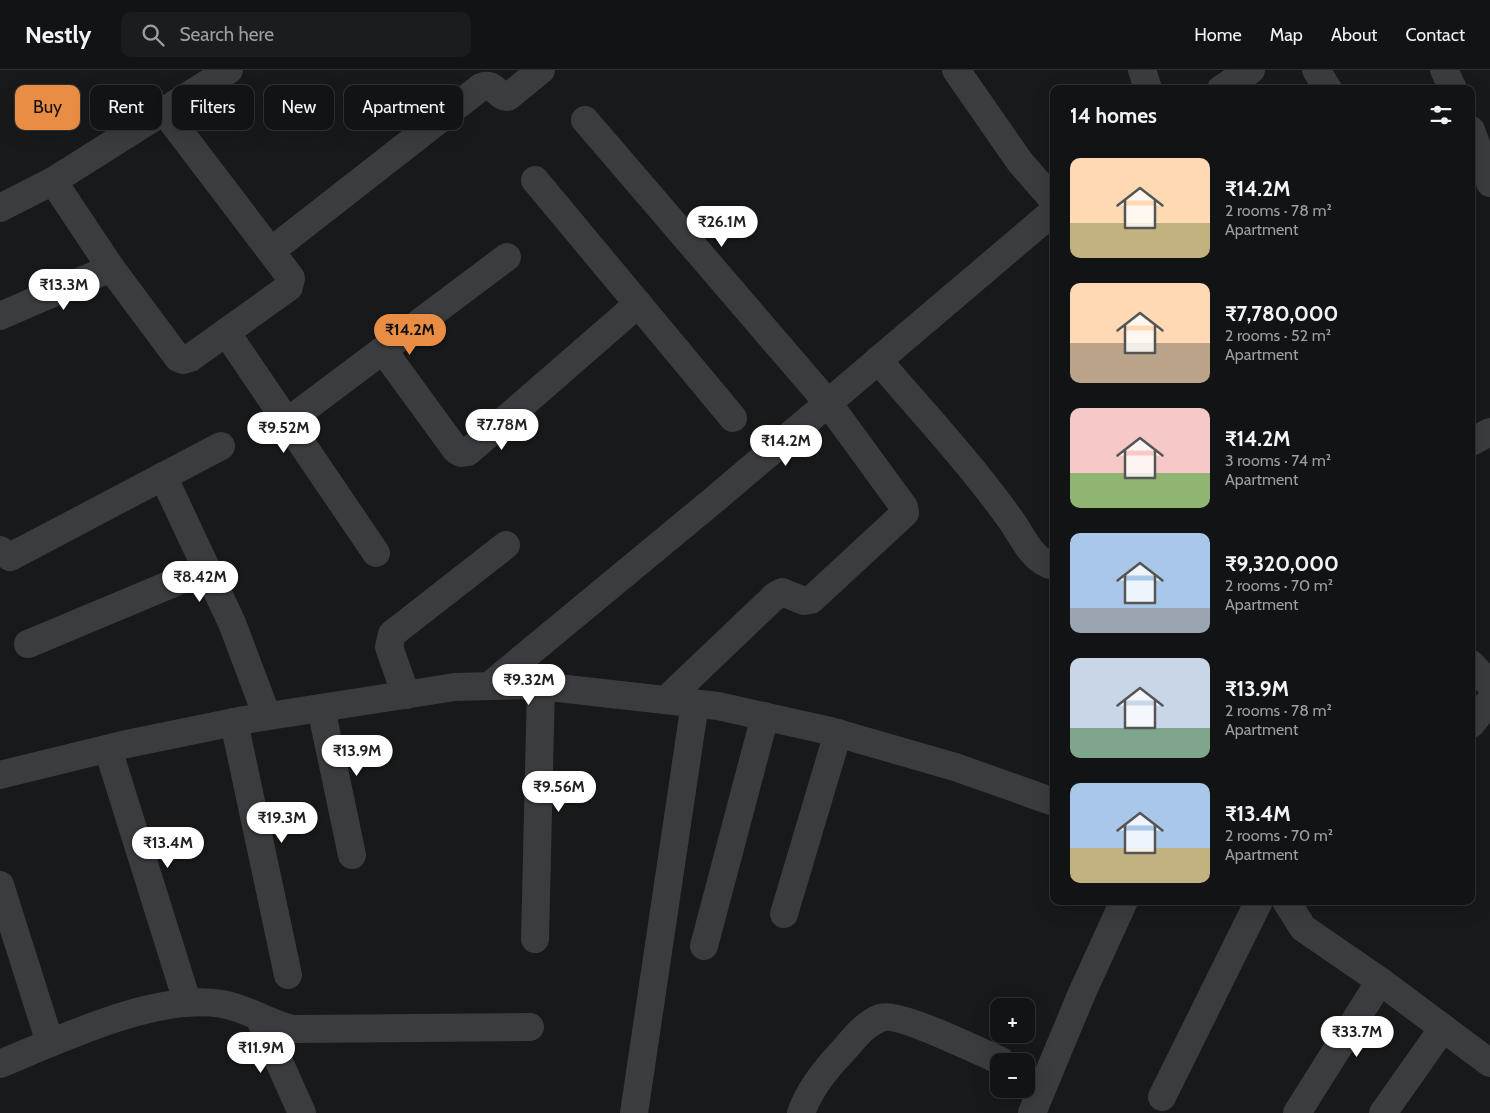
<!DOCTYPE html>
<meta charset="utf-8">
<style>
:root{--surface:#121314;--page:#1b1c1d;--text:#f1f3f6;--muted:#9c9ea0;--line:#313234;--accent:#e88d43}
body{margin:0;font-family:Cabin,sans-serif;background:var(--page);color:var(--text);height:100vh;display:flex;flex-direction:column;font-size:19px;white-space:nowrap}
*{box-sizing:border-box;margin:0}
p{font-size:16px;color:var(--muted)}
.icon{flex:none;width:28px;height:28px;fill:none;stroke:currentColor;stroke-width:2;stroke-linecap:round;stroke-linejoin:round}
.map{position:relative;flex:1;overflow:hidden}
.sheet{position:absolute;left:1050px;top:15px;width:425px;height:820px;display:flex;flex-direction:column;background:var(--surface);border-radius:10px;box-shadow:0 5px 20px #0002,0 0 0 1px var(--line)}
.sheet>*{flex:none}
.top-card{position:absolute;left:15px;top:15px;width:475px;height:45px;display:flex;gap:10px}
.controls{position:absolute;left:990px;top:928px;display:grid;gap:10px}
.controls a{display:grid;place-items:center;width:45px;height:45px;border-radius:10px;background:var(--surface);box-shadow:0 5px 20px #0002,0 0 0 1px var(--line);font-size:25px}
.price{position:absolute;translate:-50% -42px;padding:0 11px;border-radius:18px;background:#fff;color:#222;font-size:16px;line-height:32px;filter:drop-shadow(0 1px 2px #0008)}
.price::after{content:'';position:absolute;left:50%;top:30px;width:15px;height:11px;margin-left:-8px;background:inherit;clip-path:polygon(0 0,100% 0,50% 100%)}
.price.on{background:var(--accent);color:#111}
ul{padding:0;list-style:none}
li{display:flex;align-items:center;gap:15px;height:125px;padding:0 20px}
li span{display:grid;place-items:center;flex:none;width:140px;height:100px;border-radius:10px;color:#555}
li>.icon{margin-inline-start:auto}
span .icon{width:60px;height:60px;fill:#fffc;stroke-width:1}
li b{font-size:21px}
h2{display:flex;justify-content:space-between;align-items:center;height:60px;padding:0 20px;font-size:21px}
.tag{padding:0 18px;border-radius:10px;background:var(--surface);box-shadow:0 5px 20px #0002,0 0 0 1px var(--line);font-size:18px;line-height:45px}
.tag.on{background:var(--accent);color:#111}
header{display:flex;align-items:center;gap:30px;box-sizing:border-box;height:70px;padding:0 25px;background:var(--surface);border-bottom:1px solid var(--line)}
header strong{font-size:24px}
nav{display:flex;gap:28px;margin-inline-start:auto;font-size:18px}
.search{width:350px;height:45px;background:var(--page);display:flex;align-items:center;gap:12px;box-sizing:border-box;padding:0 18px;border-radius:10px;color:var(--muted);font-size:19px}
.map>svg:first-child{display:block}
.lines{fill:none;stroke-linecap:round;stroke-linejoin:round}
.minor{stroke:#3a3c3f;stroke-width:28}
</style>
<header>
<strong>Nestly</strong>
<div class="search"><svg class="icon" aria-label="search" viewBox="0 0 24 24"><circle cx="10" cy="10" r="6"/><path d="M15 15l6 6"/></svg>Search here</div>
<nav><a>Home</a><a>Map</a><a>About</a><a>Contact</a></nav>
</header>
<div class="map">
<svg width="1490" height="1043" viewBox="0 0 1490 1043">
<rect width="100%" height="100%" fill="#18191a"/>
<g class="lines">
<g class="minor">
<polyline points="956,0 1020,92 1054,131"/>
<polyline points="1142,0 1148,19"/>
<polyline points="1316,0 1328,19"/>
<polyline points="1444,0 1453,19"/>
<polyline points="1221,19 1251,0"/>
<polyline points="585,50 828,333 904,437 905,443 811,530 804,531 782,522 775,526 666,630"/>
<polyline points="1471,60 1490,113"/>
<polyline points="535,110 733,348"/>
<polyline points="53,111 111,198 178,288 183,290 190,288 289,217 291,208 164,41"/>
<polyline points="0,138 53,111 229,0"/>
<path d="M271 181 481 17C495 11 496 27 508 27L541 0"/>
<polyline points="0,246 111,198"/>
<polyline points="226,262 376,483"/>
<polyline points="383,280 456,380 461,383 468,382 638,234"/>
<path d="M878 290C924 344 972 395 1013 453 1023 468 1034 493 1054 496"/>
<polyline points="287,352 507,187"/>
<polyline points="1471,372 1490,362"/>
<polyline points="163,406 232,553 267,646"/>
<polyline points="0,480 10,487 221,376"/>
<polyline points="28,574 207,499"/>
<polyline points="1471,594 1490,614"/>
<polyline points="489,616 715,429 1054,141"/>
<polyline points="406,625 389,577 392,564 506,475"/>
<polyline points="321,638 352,785"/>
<polyline points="234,652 288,905"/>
<polyline points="1471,654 1490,631"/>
<polyline points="108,679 187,931"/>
<polyline points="0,705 122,675 244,650 455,617 531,615 718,636 830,661 955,697 1054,732"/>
<polyline points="0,815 50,973"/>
<polyline points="1286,831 1303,858 1380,911 1490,993"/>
<polyline points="784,844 838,663"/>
<polyline points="535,869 541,616"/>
<polyline points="704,876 765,646"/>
<polyline points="259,947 302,1043"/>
<path d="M0 994C61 969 156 923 222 934 247 938 269 954 293 959L530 957"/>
<polyline points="1162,1027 1259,831"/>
<polyline points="634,1043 695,633"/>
<path d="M801 1043C809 1020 824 1001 841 983 853 970 863 955 880 948 898 941 980 982 1001 991"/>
<polyline points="1032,1043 1082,923 1124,831"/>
<polyline points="1297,1043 1380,911"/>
<polyline points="1383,1043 1443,958"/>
</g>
</g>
</svg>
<div class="controls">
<a>+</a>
<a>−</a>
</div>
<b class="price" style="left:722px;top:178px">₹26.1M</b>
<b class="price" style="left:64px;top:241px">₹13.3M</b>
<b class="price on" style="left:410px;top:286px">₹14.2M</b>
<b class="price" style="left:502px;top:381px">₹7.78M</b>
<b class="price" style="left:284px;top:384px">₹9.52M</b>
<b class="price" style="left:786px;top:397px">₹14.2M</b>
<b class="price" style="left:200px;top:533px">₹8.42M</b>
<b class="price" style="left:529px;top:636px">₹9.32M</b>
<b class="price" style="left:357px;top:707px">₹13.9M</b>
<b class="price" style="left:559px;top:743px">₹9.56M</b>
<b class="price" style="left:282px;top:774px">₹19.3M</b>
<b class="price" style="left:168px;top:799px">₹13.4M</b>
<b class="price" style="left:1357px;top:988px">₹33.7M</b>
<b class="price" style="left:261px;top:1004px">₹11.9M</b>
<div class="top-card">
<a class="tag on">Buy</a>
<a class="tag">Rent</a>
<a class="tag">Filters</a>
<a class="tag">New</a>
<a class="tag">Apartment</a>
</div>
<section class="sheet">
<h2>14 homes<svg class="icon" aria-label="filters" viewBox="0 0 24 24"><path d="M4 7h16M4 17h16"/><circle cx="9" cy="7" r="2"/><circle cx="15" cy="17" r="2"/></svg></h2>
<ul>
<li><span style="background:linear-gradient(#ffd9b3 65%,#c2b280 0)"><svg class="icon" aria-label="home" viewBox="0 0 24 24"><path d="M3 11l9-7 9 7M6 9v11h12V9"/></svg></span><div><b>₹14.2M</b><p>2 rooms · 78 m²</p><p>Apartment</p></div></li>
<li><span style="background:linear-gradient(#ffd9b3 60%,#b9a48a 0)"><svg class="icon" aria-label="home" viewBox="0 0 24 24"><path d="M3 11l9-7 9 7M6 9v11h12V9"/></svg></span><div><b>₹7,780,000</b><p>2 rooms · 52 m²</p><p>Apartment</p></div></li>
<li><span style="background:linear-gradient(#f6c9c9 65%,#8fb573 0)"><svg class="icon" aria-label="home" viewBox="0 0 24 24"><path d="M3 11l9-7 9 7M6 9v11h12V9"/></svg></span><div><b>₹14.2M</b><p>3 rooms · 74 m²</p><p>Apartment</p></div></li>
<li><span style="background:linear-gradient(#a9c7e8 75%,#9aa5b1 0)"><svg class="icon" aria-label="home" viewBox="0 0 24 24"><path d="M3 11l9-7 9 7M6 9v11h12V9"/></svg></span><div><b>₹9,320,000</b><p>2 rooms · 70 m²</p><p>Apartment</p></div></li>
<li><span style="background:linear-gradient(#c9d6e8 70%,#7fa58c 0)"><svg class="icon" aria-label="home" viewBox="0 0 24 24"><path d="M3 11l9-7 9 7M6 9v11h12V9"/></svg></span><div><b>₹13.9M</b><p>2 rooms · 78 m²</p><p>Apartment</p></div></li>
<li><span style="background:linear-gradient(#a9c7e8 65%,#c2b280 0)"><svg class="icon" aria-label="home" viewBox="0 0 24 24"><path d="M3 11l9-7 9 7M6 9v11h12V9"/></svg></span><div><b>₹13.4M</b><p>2 rooms · 70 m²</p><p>Apartment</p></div></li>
</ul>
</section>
</div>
